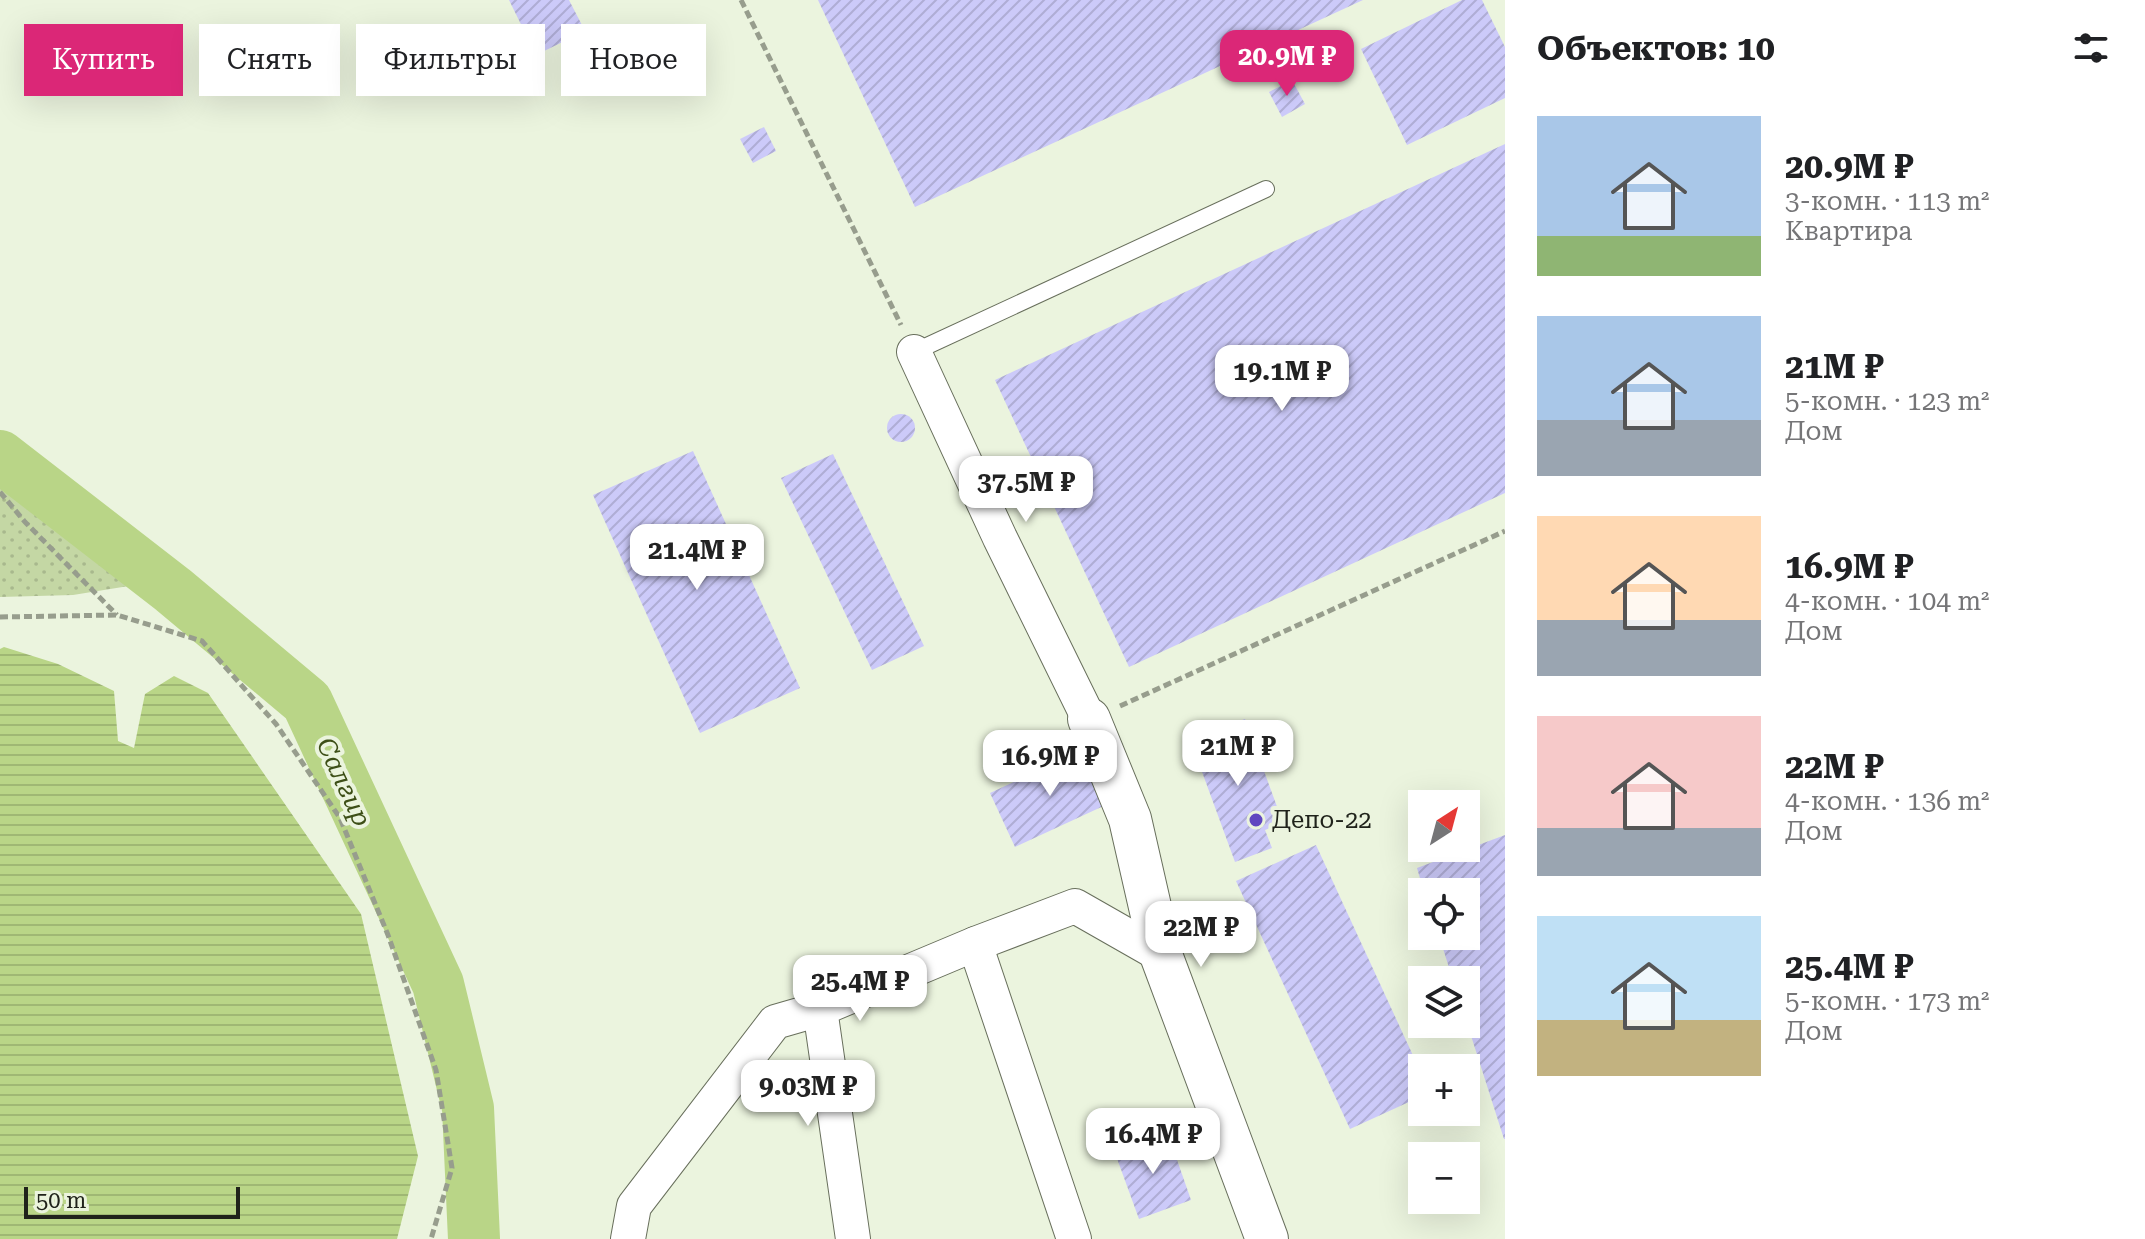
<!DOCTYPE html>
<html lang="ru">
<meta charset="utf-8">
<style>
:root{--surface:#fff;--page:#f2f2f2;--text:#202124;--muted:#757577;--accent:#db2777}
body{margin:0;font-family:"Roboto Serif",serif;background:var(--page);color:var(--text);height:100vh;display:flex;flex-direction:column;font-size:30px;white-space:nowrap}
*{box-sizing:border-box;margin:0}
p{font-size:26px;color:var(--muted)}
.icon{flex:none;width:44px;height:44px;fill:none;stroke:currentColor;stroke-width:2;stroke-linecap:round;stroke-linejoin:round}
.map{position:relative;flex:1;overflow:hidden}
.side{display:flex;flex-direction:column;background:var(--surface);width:640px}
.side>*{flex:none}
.top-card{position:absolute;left:24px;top:24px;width:760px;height:72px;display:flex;gap:16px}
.needle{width:52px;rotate:36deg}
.buttons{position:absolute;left:1408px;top:790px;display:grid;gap:16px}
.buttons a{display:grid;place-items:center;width:72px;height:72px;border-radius:0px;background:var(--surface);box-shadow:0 8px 32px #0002;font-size:40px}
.scale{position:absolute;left:24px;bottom:20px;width:216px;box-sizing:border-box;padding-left:8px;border:4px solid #20231b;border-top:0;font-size:22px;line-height:28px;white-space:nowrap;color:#20231b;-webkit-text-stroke:6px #ebf4de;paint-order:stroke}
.price{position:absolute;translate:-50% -68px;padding:0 18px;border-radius:16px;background:#fff;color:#222;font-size:26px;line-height:52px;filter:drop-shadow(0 2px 4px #0008)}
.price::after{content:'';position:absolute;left:50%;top:48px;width:24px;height:18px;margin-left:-12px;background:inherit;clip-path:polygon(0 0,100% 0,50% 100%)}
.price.selected{background:var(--accent);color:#fff}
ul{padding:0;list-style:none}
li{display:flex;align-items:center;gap:24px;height:200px;padding:0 32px}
li span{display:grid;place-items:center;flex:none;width:224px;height:160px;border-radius:0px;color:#555}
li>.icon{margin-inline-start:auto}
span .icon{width:96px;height:96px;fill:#fffc;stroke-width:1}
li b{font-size:34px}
h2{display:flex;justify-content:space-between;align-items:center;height:96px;padding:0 32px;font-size:34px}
.pill{padding:0 28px;border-radius:0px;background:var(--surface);box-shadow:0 8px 32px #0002;font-size:28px;line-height:72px}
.pill.selected{background:var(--accent);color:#fff}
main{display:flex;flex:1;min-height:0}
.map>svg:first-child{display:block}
.park{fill:url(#park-dots)}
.water{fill:url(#water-rules)}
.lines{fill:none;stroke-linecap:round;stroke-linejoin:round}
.river{stroke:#b9d587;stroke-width:52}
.building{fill:url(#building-hatch)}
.service-casing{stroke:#686f5c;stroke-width:18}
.minor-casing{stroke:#686f5c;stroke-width:36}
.tertiary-casing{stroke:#686f5c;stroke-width:44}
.path{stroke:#979d8d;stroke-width:5;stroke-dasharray:8 4;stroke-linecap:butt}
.service{stroke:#fff;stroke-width:16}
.minor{stroke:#fff;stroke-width:34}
.tertiary{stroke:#fff;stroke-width:42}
.poi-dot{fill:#6047c0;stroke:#ebf4de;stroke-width:3}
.labels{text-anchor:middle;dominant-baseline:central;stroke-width:8;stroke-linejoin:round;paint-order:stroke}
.poi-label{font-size:24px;fill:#20231b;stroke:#ebf4de;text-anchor:start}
.water-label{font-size:26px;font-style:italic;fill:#3d4f17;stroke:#ebf4de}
</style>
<main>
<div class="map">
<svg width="1505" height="1239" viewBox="0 0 1505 1239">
<defs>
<pattern id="park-dots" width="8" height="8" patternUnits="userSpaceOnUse" patternTransform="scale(2)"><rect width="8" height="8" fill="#c4d7a4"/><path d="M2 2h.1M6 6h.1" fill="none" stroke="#a8b88d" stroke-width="1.8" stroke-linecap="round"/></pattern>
<pattern id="water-rules" width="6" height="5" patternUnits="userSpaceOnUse" patternTransform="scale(2)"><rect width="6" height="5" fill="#b9d587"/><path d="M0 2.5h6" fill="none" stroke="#9fb774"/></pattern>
<pattern id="building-hatch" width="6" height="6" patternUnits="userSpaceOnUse" patternTransform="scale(2)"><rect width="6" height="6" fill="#cccaf9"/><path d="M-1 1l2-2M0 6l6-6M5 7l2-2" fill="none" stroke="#afadd5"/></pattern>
</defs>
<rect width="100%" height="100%" fill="#ebf4de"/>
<polygon class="park" points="0,460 135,585 73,595 0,597"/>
<polygon class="water" points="4,647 58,664 114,691 118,741 134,748 145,694 174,676 208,693 361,914 418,1156 397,1239 0,1239 0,649"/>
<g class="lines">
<polyline class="river" points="0,456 173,590 307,702 438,984 468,1108 474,1239"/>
</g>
<g class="building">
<polygon points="509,0 569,0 585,31 536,55"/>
<polygon points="818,0 1363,0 915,207"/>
<polygon points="1462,0 1482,0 1505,47 1505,98 1407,145 1361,49"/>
<polygon points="1292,80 1305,104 1282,117 1269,92"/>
<polygon points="764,127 776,151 753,163 740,139"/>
<polygon points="1505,144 1505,493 1129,667 995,380"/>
<circle cx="901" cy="428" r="14"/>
<polygon points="693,451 800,688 700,733 593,495"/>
<polygon points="833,454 924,646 872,670 781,478"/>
<polygon points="1245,719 1283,823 1265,830 1272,848 1235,862 1190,739"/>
<polygon points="1085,749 1110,803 1015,847 990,793"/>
<polygon points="1505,835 1505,1139 1504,1139 1466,1020 1466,980 1453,980 1439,936 1466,936 1466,892 1424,892 1417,868"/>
<polygon points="1316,845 1422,1075 1422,1096 1350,1129 1236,881"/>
<polygon points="1168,1134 1191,1200 1139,1219 1115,1153"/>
</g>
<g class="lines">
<g class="service-casing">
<polyline id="service" points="914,352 1266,189"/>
</g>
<g class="minor-casing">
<g id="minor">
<polyline points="914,352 1000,538 1089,719"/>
<polyline points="975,944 1074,1239"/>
<polyline points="820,1009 853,1239"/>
<polyline points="628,1239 634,1206 775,1022 820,1009 975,944 1075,906 1161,955"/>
</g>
</g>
<g class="tertiary-casing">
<polyline id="tertiary" points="1089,719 1130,819 1161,955 1267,1239"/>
</g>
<g class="path">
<polyline points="741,0 901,325"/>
<polyline points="0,492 25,522 117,615"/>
<polyline points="0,617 117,615 202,641 276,724 340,818 388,935 436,1070 452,1168 431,1239"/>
<polyline points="1120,706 1505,531"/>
</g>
<use href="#service" class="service"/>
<use href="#minor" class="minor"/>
<use href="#tertiary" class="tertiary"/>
</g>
<circle class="poi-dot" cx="1256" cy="820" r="8"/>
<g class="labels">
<g class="poi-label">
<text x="1272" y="820">Депо-22</text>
</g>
<g class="water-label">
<text transform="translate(344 782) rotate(65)">Салгир</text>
</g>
</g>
</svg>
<div class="buttons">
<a><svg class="needle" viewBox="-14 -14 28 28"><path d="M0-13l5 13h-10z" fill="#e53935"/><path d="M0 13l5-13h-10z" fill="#757577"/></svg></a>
<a><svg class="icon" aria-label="locate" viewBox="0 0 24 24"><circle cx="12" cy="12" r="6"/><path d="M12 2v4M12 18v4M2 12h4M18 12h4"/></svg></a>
<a><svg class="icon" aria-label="layers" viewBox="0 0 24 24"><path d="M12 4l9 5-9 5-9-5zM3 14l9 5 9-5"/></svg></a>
<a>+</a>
<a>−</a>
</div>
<div class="scale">50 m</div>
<b class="price selected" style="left:1287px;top:98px">20.9M ₽</b>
<b class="price" style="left:1282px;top:413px">19.1M ₽</b>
<b class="price" style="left:1026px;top:524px">37.5M ₽</b>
<b class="price" style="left:697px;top:592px">21.4M ₽</b>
<b class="price" style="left:1238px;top:788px">21M ₽</b>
<b class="price" style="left:1050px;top:798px">16.9M ₽</b>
<b class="price" style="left:1201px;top:969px">22M ₽</b>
<b class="price" style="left:860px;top:1023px">25.4M ₽</b>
<b class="price" style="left:808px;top:1128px">9.03M ₽</b>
<b class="price" style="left:1153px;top:1176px">16.4M ₽</b>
<div class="top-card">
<a class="pill selected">Купить</a>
<a class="pill">Снять</a>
<a class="pill">Фильтры</a>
<a class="pill">Новое</a>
</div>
</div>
<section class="side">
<h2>Объектов: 10<svg class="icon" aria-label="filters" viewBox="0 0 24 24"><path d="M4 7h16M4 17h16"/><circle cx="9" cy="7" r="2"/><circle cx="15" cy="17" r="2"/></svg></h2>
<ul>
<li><span style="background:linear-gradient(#a9c7e8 75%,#8fb573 0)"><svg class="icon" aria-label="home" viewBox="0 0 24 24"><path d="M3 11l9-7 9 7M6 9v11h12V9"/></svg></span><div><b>20.9M ₽</b><p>3-комн. · 113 m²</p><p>Квартира</p></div></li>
<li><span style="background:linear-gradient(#a9c7e8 65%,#9aa5b1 0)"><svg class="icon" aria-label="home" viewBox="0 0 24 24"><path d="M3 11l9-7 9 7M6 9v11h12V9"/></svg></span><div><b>21M ₽</b><p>5-комн. · 123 m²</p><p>Дом</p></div></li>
<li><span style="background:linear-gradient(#ffd9b3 65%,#9aa5b1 0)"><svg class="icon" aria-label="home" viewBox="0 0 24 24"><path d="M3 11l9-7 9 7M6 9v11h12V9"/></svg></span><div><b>16.9M ₽</b><p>4-комн. · 104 m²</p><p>Дом</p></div></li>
<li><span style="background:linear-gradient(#f6c9c9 70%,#9aa5b1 0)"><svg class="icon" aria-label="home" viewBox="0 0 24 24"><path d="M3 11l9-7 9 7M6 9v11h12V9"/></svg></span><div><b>22M ₽</b><p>4-комн. · 136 m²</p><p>Дом</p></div></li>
<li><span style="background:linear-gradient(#bfe0f5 65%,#c2b280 0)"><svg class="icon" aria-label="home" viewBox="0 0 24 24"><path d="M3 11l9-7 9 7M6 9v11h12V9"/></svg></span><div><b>25.4M ₽</b><p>5-комн. · 173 m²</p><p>Дом</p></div></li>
</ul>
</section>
</main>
